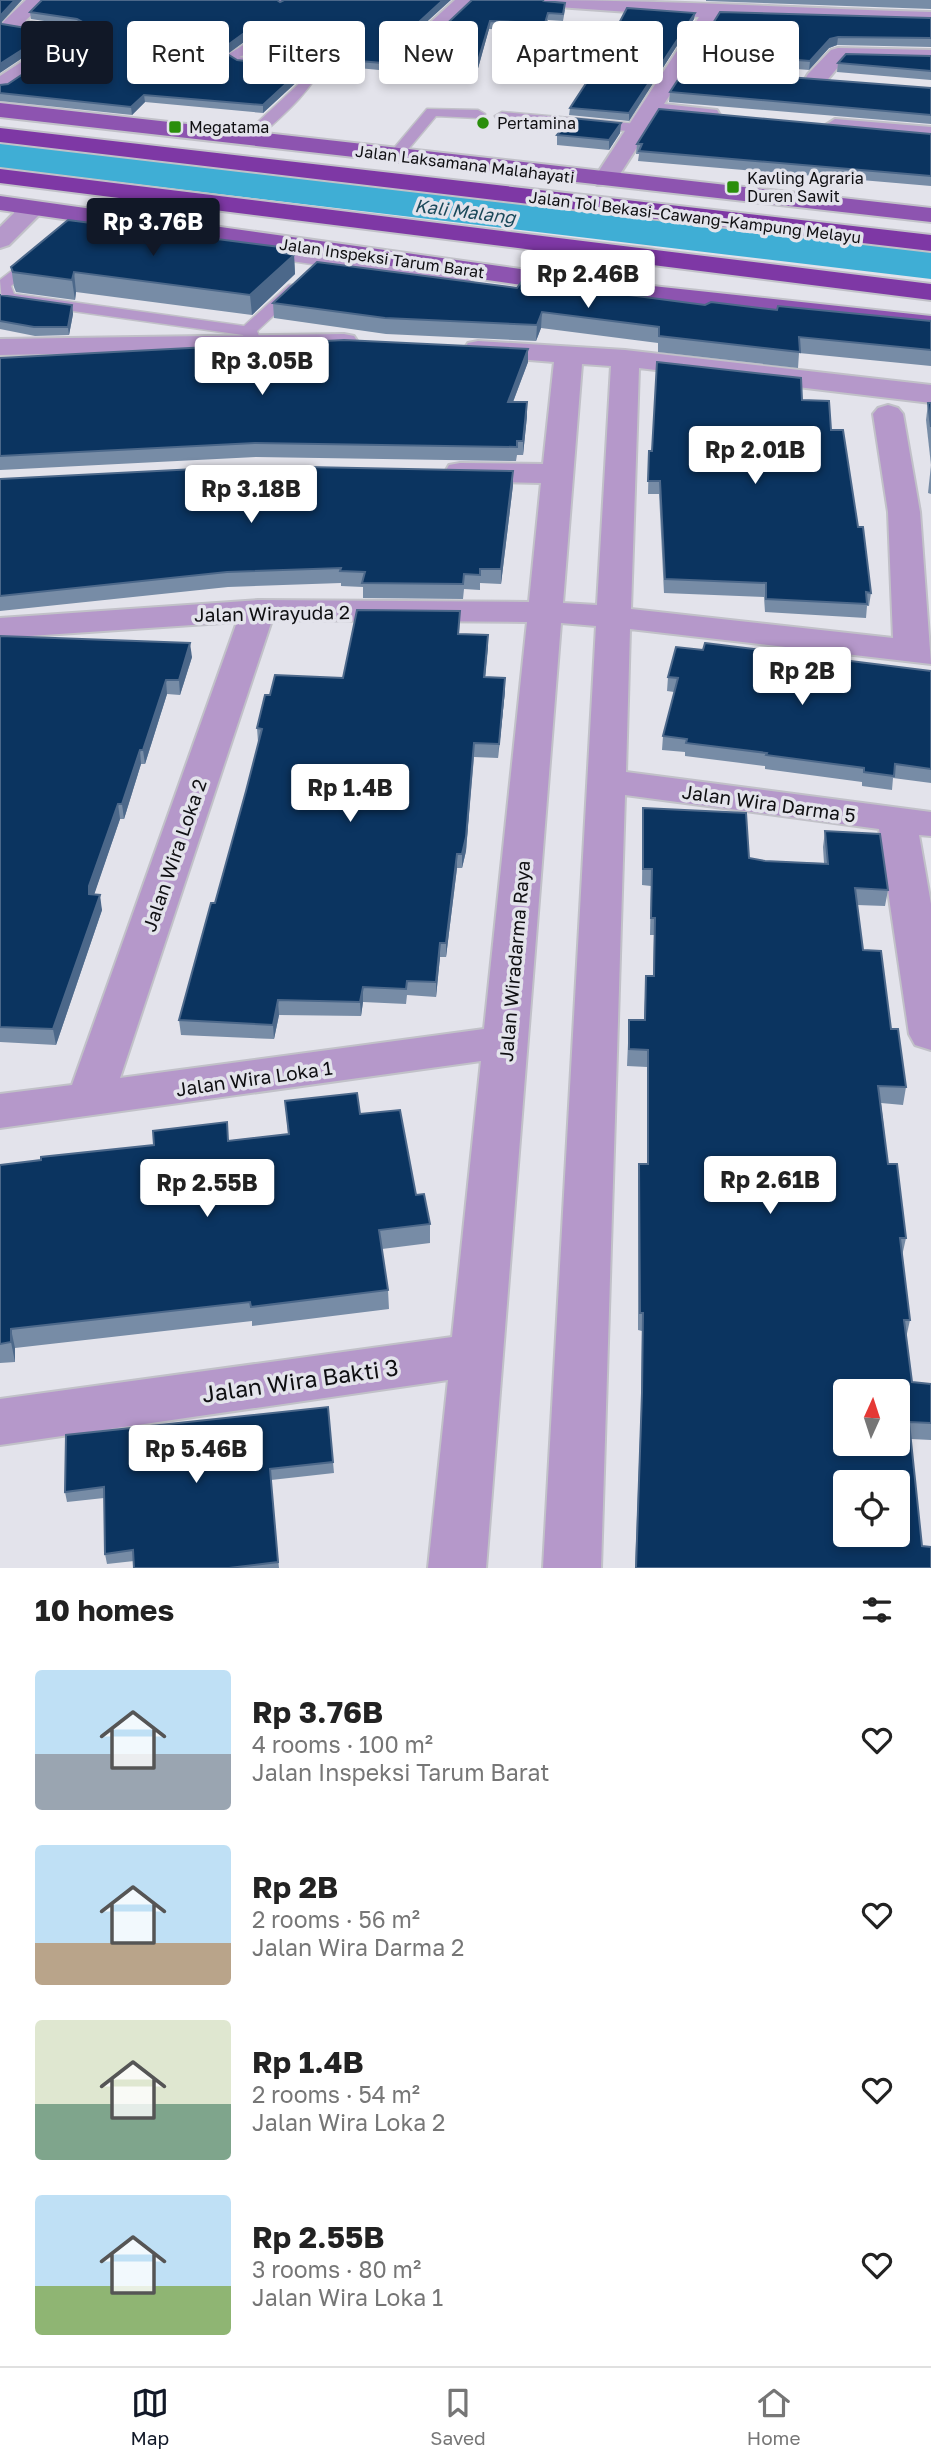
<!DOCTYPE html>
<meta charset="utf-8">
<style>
:root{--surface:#fff;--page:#f2f2f2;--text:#222;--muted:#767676;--line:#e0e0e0;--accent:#111827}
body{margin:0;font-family:"Golos Text",sans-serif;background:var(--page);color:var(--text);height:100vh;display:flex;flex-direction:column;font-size:26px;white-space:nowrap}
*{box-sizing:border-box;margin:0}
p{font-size:23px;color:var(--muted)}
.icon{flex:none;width:38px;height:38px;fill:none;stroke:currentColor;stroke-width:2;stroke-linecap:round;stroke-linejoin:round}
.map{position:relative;height:1568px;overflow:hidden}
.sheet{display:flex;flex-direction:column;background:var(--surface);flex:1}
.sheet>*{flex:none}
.guide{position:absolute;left:21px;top:21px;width:889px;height:63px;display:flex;gap:14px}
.needle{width:46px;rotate:3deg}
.fabs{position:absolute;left:833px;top:1379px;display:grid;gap:14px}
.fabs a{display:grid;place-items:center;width:77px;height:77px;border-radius:7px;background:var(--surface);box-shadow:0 4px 10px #0003;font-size:35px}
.price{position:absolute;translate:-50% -60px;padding:0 16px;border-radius:7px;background:#fff;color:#222;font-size:23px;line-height:46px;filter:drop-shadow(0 2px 4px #0008)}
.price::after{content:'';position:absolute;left:50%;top:42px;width:21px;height:16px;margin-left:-10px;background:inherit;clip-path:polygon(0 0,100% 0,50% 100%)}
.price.selected{background:var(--accent);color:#fff}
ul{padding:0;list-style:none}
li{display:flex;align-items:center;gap:21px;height:175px;padding:0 35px}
li span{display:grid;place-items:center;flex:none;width:196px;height:140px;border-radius:7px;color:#555}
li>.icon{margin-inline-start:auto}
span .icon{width:84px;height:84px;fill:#fffc;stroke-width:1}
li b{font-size:30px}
h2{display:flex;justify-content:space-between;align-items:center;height:84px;padding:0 35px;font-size:30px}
.chip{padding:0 24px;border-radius:7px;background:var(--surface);box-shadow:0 4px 10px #0003;font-size:24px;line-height:63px}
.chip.selected{background:var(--accent);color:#fff}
.dock{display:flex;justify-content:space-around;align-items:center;height:98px;border-top:2px solid var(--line);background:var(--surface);font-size:19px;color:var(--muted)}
.dock a{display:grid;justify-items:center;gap:4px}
.dock .selected{color:var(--accent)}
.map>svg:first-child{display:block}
.water{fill:#3faed5}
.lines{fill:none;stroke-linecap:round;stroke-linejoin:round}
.service-casing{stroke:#c1c1c8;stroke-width:3}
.minor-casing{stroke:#c1c1c8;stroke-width:4}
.primary-casing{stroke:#c1c1c8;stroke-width:4}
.motorway-casing{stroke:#c1c1c8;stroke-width:4}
.service{fill:#b598ca;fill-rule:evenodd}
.minor{fill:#b598ca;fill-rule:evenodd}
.primary{fill:#8d54b0;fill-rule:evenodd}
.motorway{fill:#7e38a5;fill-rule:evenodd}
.wall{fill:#778ca6}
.shaded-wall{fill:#4c688a}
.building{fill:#0b3460;stroke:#4c688a;stroke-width:2;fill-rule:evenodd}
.poi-dot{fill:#2a8e0b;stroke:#e3e3eb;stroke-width:2.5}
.labels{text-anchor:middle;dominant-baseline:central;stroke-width:7;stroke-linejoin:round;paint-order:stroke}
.far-poi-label{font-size:16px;fill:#0f0f12;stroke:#e3e3eb;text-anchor:start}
.far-street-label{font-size:16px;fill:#0f0f12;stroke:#e3e3eb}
.far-water-label{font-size:18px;font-style:italic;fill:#1b495a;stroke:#e3e3eb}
.street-label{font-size:19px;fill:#0f0f12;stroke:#e3e3eb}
.near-street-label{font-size:23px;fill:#0f0f12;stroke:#e3e3eb}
</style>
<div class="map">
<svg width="931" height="1568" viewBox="0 0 931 1568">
<rect width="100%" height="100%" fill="#e3e3eb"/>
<polygon class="water" points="0,135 931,243 931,279 0,168"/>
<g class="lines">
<g class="service-casing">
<g id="service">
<path d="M276 40 307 44 327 57C311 93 282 116 253 142H243V136L305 78 297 72 238 65 224 57 245 44ZM290 47 315 58 309 69 239 57 262 48Z"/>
<polygon points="427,109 478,110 485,114 478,118 436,116 400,159 390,159 390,153"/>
<polygon points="502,112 638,124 645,128 638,132 497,119 495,116"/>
<polygon points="263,248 465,277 473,282 465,287 258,256 258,250"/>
<polygon points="36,252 44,257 11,286 14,294 244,326 289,285 301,285 303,288 257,331 262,343 254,348 248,346 243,335 2,301 0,280"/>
</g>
</g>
<g class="minor-casing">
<g id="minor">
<polygon points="26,0 47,0 25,21 77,29 87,35 8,90 0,91 0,76 58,38 3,29 0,25"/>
<polygon points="293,0 282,7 272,1 273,0"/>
<polygon points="455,0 476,0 432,42 468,52 471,56 468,60 461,62 410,49 407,45 410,41"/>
<path d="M534 0C667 0 799 8 931 12V24L718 18 690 63 767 69 778 75 767 81 683 75 664 104 717 110 720 115 717 120 657 116 613 185H597L593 180 699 17 544 6Z"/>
<polygon points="838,48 931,50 931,62 844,60 824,84 808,84 805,79 808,74 831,50"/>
<polygon points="835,119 931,127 931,141 827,131 824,126"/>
<polygon points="25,201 34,203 39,215 9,245 0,248 0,227 14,213 13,208 16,203"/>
<polygon points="344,334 354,336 358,342 354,348 0,355 0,339"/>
<path d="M478 341 625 350 931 385V403L639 368 631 609 893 638 888 512 873 414 878 408 888 405 898 408 903 414 920 512 931 664 630 629 626 772 931 812V836L919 835 931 904V1050L915 1045 909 1034 879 829 625 795 601 1568H543L596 626 561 623 486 1568H428L448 1380 0 1445V1399L452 1337 481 1061 0 1128V1094L72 1085 237 622 0 638V618L258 600 529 602 541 483 460 481 449 479 445 472 449 465 460 463 543 464 554 362 468 355 464 349 468 343ZM582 364 611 366 597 605 563 603ZM272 620 527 622 484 1029 120 1078Z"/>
</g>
</g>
<g class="primary-casing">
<g id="primary">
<polygon points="0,103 931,208 931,222 0,117"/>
<polygon points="0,196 606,281 931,316 931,332 606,297 0,210"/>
</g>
</g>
<g class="motorway-casing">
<g id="motorway">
<polygon points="0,128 931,235 931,251 0,142"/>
<polygon points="0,169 931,284 931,300 0,183"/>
</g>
</g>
<use href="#service" class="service"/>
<use href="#minor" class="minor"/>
<use href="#primary" class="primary"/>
<use href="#motorway" class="motorway"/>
</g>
<g class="wall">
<polygon points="472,0 565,10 563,21 548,20 545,31 489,29 475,79 326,65 326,54 307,41 276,37 244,42 227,54 237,60 301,70 301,78 263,113 145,102 132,115 0,101 0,85 8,84 86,31 77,26 31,19 30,12 280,2 408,39 407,42 409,44 460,57 469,55 471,52 470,50 437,41 437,33"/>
<polygon points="706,0 931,0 931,9 706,1"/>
<polygon points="695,13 694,19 629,121 569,115 570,108"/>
<polygon points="931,18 931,47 837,45 829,48 809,70 695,61 695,52"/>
<polygon points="931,56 931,80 837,72 838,63"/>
<polygon points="931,88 931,124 669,102 670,92"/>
<polygon points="621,123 620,133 609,150 557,145 557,135"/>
<polygon points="931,134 931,186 638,161 639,154 636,154 637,144"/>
<polygon points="288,248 288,254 294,255 295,274 252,315 76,292 75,300 16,292 14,287 11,267"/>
<polygon points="517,288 705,305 931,321 931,366 799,353 798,368 658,352 658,343 541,328 536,341 386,334 274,318 273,303"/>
<polygon points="0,294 0,295 72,305 73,314 69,335 35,336 0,329"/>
<polygon points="528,349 528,362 513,402 527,416 523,455 517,455 516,461 256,457 0,470 0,358"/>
<polygon points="802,400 831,430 858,527 871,593 869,606 867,606 866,618 765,612 764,597 664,593 659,494 648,494 649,451 652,451"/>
<polygon points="928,403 931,403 931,465 926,420"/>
<polygon points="931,465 931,494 928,493"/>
<polygon points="513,471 513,485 501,584 480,583 480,590 464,589 463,599 363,598 363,587 341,586 341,583 228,587 0,611 0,479"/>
<polygon points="460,611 459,634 488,635 485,677 505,691 498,758 474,757 466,851 462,868 457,868 446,957 440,957 436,997 407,995 406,1004 363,1002 361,1016 279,1015 274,1039 181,1035 179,1020 215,903 246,791 259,742 258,742 257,728 270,695 343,678"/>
<polygon points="0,636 192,657 180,695 167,694 145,764 141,764 124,819 120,819 94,894 102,910 56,1045 0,1042"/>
<polygon points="703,650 931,671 931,783 893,778 892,790 862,786 862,782 765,769 765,766 685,756 685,752 662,750 663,736 674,692 667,691 668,677"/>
<polygon points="643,808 749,858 765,861 824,863 823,847 825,831 888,890 885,906 857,905 863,950 891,1029 906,1087 903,1105 881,1103 888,1164 906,1238 902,1256 910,1320 906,1338 912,1382 931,1384 931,1440 911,1439 922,1546 931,1568 635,1568 641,1410 642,1331 638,1330 638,1181 639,1164 647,1164 647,1067 627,1066 629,1020 644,1020 646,976 653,976 654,935 650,935 651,886 642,885"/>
<polygon points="285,1101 360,1114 416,1195 430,1224 430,1243 382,1249 388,1290 389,1309 252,1326 252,1321 15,1348 15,1362 0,1363 0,1165 288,1134"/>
<polygon points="328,1407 334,1473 271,1480 279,1568 134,1568 134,1561 107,1564 105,1554 104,1498 67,1502 65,1492"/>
</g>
<g class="shaded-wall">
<polygon points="15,0 22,0 0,24 0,16"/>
<polygon points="443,0 451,0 408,39 405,47 405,39 408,32"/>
<polygon points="695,13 694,19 629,121 629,113"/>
<polygon points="490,21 489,29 475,79 475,71"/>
<polygon points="275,30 276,37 244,42 222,58 221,50 243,34"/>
<polygon points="50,32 51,39 0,73 0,64"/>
<polygon points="838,37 837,45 829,48 809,70 810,61 830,39"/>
<polygon points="301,70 301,78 263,113 263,105"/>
<polygon points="144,95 145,102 132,115 131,107"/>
<polygon points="621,123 620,133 609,150 609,140"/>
<polygon points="288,248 288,260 294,255 295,274 252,315 250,295"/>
<polygon points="74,272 76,292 75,300 72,280"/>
<polygon points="72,305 73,314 69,335 68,327"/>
<polygon points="542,312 541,328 536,341 537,325"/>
<polygon points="528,349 528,362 508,415 508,402"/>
<polygon points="527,402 527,416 523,455 523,441"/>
<polygon points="513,471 513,485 501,584 501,569"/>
<polygon points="488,635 488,648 484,690 484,677"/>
<polygon points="190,643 192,657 180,695 179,680"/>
<polygon points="505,678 505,691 498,758 499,744"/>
<polygon points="166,680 167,694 145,764 143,750"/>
<polygon points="474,743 466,851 462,868 462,854"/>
<polygon points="140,750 141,764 124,819 122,804"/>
<polygon points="118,804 120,819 92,901 89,894 89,886"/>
<polygon points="457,854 457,868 446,957 446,943"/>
<polygon points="100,895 102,910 56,1045 53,1029"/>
<polygon points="440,943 440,957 436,997 436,982"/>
<polygon points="363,987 363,1002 361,1016 360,1002"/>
<polygon points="278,1000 279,1015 274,1039 273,1025"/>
<polygon points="11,1329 15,1348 15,1362 11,1342"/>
</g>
<g class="building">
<polygon points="0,0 15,0 0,16"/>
<polygon points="42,0 277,0 280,2 284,0 443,0 408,32 405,39 409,44 460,57 469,55 474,48 470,43 437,33 472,0 542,0 544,1 565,3 563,14 548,13 545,23 490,21 475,71 325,58 328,47 307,34 275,30 243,34 221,50 237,60 296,67 301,70 263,105 144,95 131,107 0,93 0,85 8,84 88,30 88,25 77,19 30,12"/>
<polygon points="627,8 695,13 629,113 570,108 594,71"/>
<polygon points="720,12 931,18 931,38 838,37 830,39 810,61 695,52"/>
<polygon points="0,22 2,24 50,32 0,64"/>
<polygon points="846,54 931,56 931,71 838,63"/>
<polygon points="685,69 931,88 931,115 670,92"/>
<polygon points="659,109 931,134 931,176 639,151 642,144 637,144"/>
<polygon points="571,118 621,123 609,140 557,135"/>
<polygon points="68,220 288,248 283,253 294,255 250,295 74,272 72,280 13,272 11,267"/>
<polygon points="317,262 517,288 522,281 705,305 711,302 777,310 778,306 931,321 931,350 799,337 800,352 659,336 659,327 542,312 537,325 385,318 273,303"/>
<polygon points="0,294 0,295 72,305 68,327 34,327 0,321"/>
<polygon points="344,340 528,349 508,402 527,402 523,441 517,441 517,447 255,443 0,456 0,358"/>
<polygon points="657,362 801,378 802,400 829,401 831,430 843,430 858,527 863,527 871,593 866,592 867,604 766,599 766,583 665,579 660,481 648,481 649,451 652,451"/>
<polygon points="928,403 931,403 931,427"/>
<polygon points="255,466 513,471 501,569 480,569 480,575 464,574 463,584 362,583 365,572 340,571 341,568 227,572 0,596 0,479"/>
<polygon points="357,610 460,611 458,634 488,635 484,677 505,678 499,744 474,743 466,837 462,854 457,854 446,943 440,943 436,982 407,981 406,989 363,987 360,1002 278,1000 273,1025 179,1020 211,903 215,903 246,791 262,729 257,728 265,695 270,695 275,675 343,678"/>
<polygon points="0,636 190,643 179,680 166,680 143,750 140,750 122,804 118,804 89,886 89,894 100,895 53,1029 0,1027"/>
<polygon points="705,643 931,671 931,769 895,764 894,776 864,772 864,768 766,755 767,753 686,743 687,739 663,736 678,678 668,677 676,647 703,650"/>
<path d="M643 808 746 813 749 858 765 861 828 864 825 831 880 834 888 890 855 888 863 950 881 951 891 1029H898L906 1087 878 1086 888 1164H897L906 1238H900L910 1320H904L912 1382 931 1384V1423L909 1422 922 1546 931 1547V1568H636L642 1393 643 1313H640L639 1164H648V1050L629 1049V1020H645L646 976H654L655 918H651L652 869H643ZM845 1391H898V1444H845ZM845 1482H898V1535H845Z"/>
<polygon points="357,1093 360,1114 400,1110 416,1195 424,1194 430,1224 379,1230 388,1290 251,1307 250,1302 11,1329 11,1342 0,1344 0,1165 41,1160 41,1157 154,1145 153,1131 227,1122 228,1141 289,1134 285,1101"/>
<polygon points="328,1407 333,1462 270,1469 278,1562 229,1568 134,1568 133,1550 105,1554 104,1487 65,1492 66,1435"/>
</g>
<g class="poi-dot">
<circle cx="483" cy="123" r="7"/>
<rect x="168" y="120" width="14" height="14" rx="3.5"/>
<rect x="726" y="180" width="14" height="14" rx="3.5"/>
</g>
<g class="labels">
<g class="far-poi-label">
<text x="497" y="123">Pertamina</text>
<text x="189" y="127">Megatama</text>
<text x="747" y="178">Kavling Agraria<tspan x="747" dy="18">Duren Sawit</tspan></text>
</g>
<g class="far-street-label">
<text transform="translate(465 164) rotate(7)">Jalan Laksamana Malahayati</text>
<text transform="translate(695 217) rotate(7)">Jalan Tol Bekasi–Cawang–Kampung Melayu</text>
<text transform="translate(382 258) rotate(8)">Jalan Inspeksi Tarum Barat</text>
</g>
<g class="far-water-label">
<text transform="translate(465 211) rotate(7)">Kali Malang</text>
</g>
<g class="street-label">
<text transform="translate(272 613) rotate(-1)">Jalan Wirayuda 2</text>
<text transform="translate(769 803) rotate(8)">Jalan Wira Darma 5</text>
<text transform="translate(174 855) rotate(-71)">Jalan Wira Loka 2</text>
<text transform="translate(514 961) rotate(-85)">Jalan Wiradarma Raya</text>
<text transform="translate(254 1078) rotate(-8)">Jalan Wira Loka 1</text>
</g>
<g class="near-street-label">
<text transform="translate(300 1380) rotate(-8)">Jalan Wira Bakti 3</text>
</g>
</g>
</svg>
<div class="fabs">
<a><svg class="needle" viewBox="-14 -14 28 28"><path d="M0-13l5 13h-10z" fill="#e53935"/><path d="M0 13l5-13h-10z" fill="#767676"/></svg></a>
<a><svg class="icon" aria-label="locate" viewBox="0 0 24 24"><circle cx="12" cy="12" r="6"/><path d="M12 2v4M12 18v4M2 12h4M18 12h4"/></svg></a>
</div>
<b class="price selected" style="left:153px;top:258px">Rp 3.76B</b>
<b class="price" style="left:588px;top:310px">Rp 2.46B</b>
<b class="price" style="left:262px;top:397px">Rp 3.05B</b>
<b class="price" style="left:755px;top:486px">Rp 2.01B</b>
<b class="price" style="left:251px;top:525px">Rp 3.18B</b>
<b class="price" style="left:802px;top:707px">Rp 2B</b>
<b class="price" style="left:350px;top:824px">Rp 1.4B</b>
<b class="price" style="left:770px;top:1216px">Rp 2.61B</b>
<b class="price" style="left:207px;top:1219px">Rp 2.55B</b>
<b class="price" style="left:196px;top:1485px">Rp 5.46B</b>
<div class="guide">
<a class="chip selected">Buy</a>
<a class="chip">Rent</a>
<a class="chip">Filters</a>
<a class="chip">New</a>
<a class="chip">Apartment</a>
<a class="chip">House</a>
</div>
</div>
<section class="sheet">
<h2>10 homes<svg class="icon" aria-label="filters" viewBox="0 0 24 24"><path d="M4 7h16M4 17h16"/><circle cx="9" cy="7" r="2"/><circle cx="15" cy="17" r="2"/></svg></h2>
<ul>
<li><span style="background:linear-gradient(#bfe0f5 60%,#9aa5b1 0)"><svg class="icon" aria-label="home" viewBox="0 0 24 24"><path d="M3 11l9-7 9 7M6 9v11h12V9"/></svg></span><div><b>Rp 3.76B</b><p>4 rooms · 100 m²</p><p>Jalan Inspeksi Tarum Barat</p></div><svg class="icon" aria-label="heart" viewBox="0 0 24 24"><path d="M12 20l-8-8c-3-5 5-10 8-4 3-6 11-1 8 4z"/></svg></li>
<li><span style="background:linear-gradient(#bfe0f5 70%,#b9a48a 0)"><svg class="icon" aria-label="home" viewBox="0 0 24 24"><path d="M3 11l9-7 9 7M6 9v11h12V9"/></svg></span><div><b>Rp 2B</b><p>2 rooms · 56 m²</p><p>Jalan Wira Darma 2</p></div><svg class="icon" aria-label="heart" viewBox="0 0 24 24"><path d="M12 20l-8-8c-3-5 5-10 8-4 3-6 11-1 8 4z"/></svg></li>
<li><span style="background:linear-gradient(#dfe7d0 60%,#7fa58c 0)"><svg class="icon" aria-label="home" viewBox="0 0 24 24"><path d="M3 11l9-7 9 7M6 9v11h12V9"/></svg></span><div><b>Rp 1.4B</b><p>2 rooms · 54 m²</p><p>Jalan Wira Loka 2</p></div><svg class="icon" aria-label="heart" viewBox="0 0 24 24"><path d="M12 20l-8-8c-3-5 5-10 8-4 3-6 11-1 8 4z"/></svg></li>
<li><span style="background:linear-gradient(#bfe0f5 65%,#8fb573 0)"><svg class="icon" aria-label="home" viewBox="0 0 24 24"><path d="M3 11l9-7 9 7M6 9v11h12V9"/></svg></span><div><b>Rp 2.55B</b><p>3 rooms · 80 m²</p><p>Jalan Wira Loka 1</p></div><svg class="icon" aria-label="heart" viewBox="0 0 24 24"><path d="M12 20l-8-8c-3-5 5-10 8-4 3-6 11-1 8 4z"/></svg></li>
</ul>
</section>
<nav class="dock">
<a class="selected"><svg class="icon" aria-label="map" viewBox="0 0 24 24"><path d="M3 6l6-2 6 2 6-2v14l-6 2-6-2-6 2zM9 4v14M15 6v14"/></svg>Map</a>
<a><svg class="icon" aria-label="saved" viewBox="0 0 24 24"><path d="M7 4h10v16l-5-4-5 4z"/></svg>Saved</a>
<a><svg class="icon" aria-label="home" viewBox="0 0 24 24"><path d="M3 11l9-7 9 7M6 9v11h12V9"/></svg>Home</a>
</nav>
